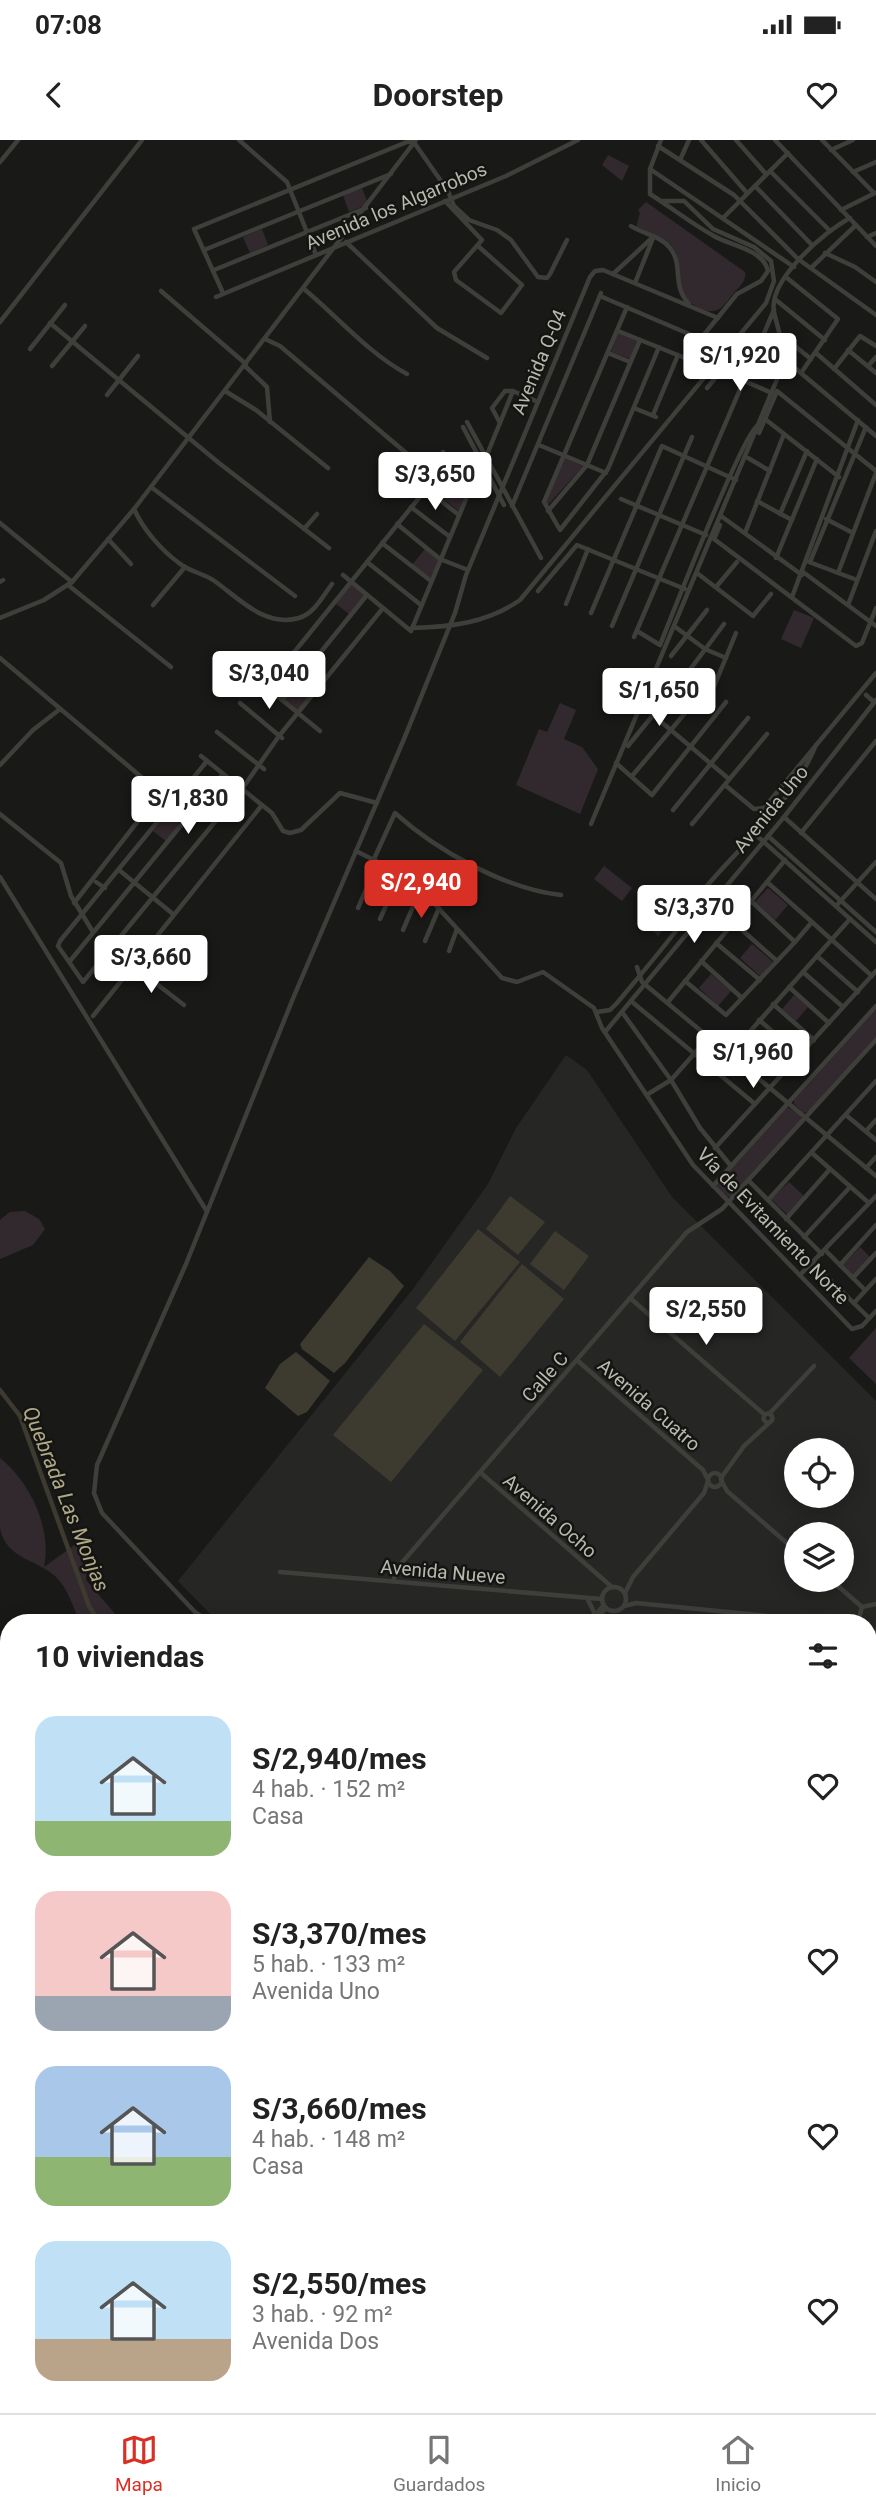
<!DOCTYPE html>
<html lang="es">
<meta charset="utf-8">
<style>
:root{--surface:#fff;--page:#f6f6f6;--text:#222;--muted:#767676;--line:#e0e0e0;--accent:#d93025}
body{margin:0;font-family:Roboto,sans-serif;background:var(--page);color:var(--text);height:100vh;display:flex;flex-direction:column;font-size:26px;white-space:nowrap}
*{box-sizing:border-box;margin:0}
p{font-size:23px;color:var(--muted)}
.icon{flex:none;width:38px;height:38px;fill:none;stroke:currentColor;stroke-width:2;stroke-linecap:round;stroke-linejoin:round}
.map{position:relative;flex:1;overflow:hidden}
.details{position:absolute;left:0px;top:1474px;width:877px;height:800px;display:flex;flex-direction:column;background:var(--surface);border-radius:28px 28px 0 0;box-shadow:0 4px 18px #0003}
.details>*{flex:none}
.buttons{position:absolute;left:784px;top:1298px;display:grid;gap:14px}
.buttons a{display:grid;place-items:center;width:70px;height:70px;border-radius:50%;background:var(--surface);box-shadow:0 4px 18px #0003;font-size:35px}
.price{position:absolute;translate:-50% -60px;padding:0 16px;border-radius:7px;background:#fff;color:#222;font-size:23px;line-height:46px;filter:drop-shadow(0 2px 4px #0008)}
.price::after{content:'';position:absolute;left:50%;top:42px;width:21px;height:16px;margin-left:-10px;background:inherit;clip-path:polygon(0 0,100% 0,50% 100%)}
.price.on{background:var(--accent);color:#fff}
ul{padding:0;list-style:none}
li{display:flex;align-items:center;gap:21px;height:175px;padding:0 35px}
li span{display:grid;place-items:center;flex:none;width:196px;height:140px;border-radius:21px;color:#555}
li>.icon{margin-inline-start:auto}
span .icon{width:84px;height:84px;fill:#fffc;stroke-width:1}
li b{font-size:30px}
h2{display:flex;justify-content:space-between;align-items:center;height:84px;padding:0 35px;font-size:30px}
.status{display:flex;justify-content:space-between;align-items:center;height:49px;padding:0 35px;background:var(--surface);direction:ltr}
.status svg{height:19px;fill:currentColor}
header{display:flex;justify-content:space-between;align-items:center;height:91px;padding:0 35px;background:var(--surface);font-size:32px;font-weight:700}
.tab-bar{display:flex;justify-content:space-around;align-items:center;height:98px;border-top:2px solid var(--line);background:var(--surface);font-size:19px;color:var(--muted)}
.tab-bar a{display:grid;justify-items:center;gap:4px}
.tab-bar .on{color:var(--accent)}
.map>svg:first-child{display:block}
.built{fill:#262724;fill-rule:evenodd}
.green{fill:#32292e}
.water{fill:#3d3a2f}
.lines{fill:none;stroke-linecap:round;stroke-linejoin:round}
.canal{stroke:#3d3a2f;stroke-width:4.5}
.minor{stroke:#3e3f3a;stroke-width:4.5}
.highway{stroke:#6e6f66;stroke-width:7}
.labels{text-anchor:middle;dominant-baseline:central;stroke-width:5;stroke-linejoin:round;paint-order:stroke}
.street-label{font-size:19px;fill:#b8b8ac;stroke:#141513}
.water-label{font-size:21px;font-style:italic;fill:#b0a986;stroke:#141513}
</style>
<div class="status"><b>07:08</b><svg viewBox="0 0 49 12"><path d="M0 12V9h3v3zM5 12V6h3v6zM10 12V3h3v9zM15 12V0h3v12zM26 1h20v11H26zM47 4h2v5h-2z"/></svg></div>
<header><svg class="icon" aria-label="back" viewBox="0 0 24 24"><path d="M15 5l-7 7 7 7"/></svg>Doorstep<svg class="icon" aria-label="heart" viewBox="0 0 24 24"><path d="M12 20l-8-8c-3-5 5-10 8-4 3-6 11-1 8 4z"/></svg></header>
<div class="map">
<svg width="876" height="2273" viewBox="0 0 876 2273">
<rect width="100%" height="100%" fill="#191a18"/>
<g class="built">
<path d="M566 915 587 930 672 1057 876 1261V1632L868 1631V1482H218L178 1441 413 1149 488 1044 516 988ZM796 1311H842V1356H796ZM796 1395H842V1440H796Z"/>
<polygon points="868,1668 876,1669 876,1825 868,1820"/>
<polygon points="0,1738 9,1739 9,1803 0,1802"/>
<polygon points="868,1929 876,1934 876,1994 868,1987"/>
<polygon points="775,2264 857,2265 867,2273 767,2273"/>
</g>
<g class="green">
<polygon points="608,15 629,26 622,41 602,25"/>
<polygon points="362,48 368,64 349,72 343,55"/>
<path d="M646 62 745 132C747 141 738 148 732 155 723 167 718 175 702 169 667 155 689 123 670 104 662 96 646 92 636 87L640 73 638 70Z"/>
<polygon points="262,89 268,105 250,113 243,97"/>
<polygon points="618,193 637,201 630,219 611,212"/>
<polygon points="565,318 583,326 547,366 546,362"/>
<polygon points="446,327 464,357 459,371 429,348"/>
<polygon points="425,409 439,421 431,438 412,425"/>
<polygon points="351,444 365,455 349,474 335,463"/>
<polygon points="794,470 814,478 801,508 781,499"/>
<polygon points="300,540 314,551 298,571 284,560"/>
<polygon points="560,563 576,570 564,599 582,607 598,629 580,674 516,645 539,589 547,592"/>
<polygon points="179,658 192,669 166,701 153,691"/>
<polygon points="604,726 632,748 622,761 594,739"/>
<polygon points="664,747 682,762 673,773 655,758"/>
<polygon points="768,748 788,765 775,780 755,762"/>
<polygon points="653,764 671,780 658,796 640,779"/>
<polygon points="752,804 773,822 760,836 740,818"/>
<polygon points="711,834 731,851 718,866 699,848"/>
<polygon points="794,855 808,867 796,881 782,869"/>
<polygon points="876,869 876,898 810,971 804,973 794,964 794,960"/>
<polygon points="787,967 801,975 801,980 731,1057 726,1057 717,1049 717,1044"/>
<polygon points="789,1042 804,1056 788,1075 771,1059"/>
<polygon points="25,1071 39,1079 45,1089 33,1105 0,1119 0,1080 10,1072"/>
<polygon points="860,1107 873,1120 852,1140 841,1127"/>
<polygon points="876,1188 876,1244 849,1218"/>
<path d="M0 1318C30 1342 52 1388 44 1427L76 1404 87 1425 86 1440 122 1482H80C72 1465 68 1448 55 1436 36 1419 6 1419 0 1388 0 1367 0 1340 0 1318Z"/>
<polygon points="868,1987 876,1995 876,2039 868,2042"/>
<polygon points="0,2045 9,2057 9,2239 0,2236"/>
<polygon points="321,2265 473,2265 479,2273 330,2273"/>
</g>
<g class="water">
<polygon points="510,1056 545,1082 518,1115 486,1089"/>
<polygon points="478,1089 520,1122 455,1201 416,1168"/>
<polygon points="555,1091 589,1116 564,1150 530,1124"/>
<polygon points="369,1117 390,1131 404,1146 345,1223 334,1233 302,1209 300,1204"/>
<polygon points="522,1124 564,1159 500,1237 460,1202"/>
<polygon points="424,1184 483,1230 391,1342 333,1295"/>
<polygon points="296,1212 330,1241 307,1272 298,1276 265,1248 280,1224"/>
</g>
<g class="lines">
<g class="canal">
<polyline points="0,1250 20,1276 89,1466 99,1482"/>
<polyline points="579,2273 580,2264"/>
</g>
<g class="minor">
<polyline points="239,0 287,42 316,115"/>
<path d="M661 0 650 29V54C672 68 692 84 714 96 731 106 763 109 768 131L761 141 737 154 685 218"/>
<polyline points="701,0 747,53"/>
<polyline points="736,0 766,34"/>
<polyline points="775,0 876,106"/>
<polyline points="822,0 874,53"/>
<polyline points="413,1 448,51 454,66 469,80 497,90 511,100 538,137 547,138 550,134 567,100"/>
<polyline points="658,6 734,55 798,119 876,175"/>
<polyline points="831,10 853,0"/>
<polyline points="680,20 689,0"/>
<polyline points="0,22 18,0"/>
<polyline points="650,29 794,127"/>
<polyline points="770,31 829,90"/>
<polyline points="853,32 876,22"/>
<polyline points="755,46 811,104"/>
<polyline points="445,61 482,100 454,132 456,140 501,173 522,145 478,106"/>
<polyline points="841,70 875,53"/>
<polyline points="723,78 788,13"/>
<path d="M631 86C643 94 661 96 670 108 684 125 671 145 689 164"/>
<polyline points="867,97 876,93"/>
<polyline points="346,102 437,188 487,218"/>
<polyline points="204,110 391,34"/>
<polyline points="825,113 855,127 876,142"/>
<polyline points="812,127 856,85"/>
<polyline points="214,130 366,68"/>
<polyline points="613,134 653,97"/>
<polyline points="787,138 838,179 801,233"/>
<polyline points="635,143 653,98"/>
<path d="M304 149C338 177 368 213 407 234"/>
<polyline points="161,151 246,224"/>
<polyline points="223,153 194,89 407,2 413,2"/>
<polyline points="600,156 696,197"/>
<polyline points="216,157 506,36 578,0"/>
<polyline points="776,160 825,200"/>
<polyline points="627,167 544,362 560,390 608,329 659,207"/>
<polyline points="0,182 142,0"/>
<polyline points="50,183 219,323 329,408"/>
<polyline points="618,191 685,218 709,235"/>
<polyline points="781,195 811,219"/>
<polyline points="265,199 280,206 412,318"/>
<polyline points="30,209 65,165"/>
<polyline points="848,210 876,233"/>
<polyline points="608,213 630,222"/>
<polyline points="816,213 876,265"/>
<polyline points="783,218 876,296"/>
<polyline points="52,226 85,186"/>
<polyline points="245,226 267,247 270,282"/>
<polyline points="868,226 876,217"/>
<polyline points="834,229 860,196 876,206"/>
<polyline points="707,248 721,231 772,253"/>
<polyline points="225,251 256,270 328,328"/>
<polyline points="107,255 138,216"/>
<polyline points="634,268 656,277"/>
<polyline points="653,275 678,215"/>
<polyline points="765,279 839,337"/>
<polyline points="467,282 541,418"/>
<polyline points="500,283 492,268 505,251 513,251 538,262"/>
<polyline points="463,287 504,365"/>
<polyline points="759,293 777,251 876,331"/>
<polyline points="539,305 606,333"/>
<polyline points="486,317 513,251"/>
<polyline points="748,318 770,331"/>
<polyline points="151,347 295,456"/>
<polyline points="426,349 459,375"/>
<polyline points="621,359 706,395"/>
<polyline points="757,361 792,380"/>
<polyline points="512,366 601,153"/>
<polyline points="411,367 450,397"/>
<path d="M134 369C143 389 161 410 179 423 188 431 202 433 213 440 238 457 264 488 299 478 314 474 323 456 332 444"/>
<polyline points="548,371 587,325 640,200"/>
<polyline points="780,374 807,311"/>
<polyline points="721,376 802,435"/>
<polyline points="826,379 853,393"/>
<polyline points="0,383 72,442"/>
<polyline points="397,384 440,419 468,430"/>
<polyline points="720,385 714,399 856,506 862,503 876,468"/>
<polyline points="304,389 317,374"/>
<polyline points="745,393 784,294"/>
<polyline points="108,399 131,424"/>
<polyline points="382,403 431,441"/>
<polyline points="776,418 817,319"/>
<polyline points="367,422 421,465"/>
<polyline points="809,422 857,440"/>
<polyline points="810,422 866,287"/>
<polyline points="803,432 876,486"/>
<polyline points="697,433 753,476 771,454"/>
<polyline points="838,433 876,333"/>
<polyline points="343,435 411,491 466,359 443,312"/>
<polyline points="0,442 3,440"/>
<polyline points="68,445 171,527"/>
<polyline points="716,447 737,422"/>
<polyline points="538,451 577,405 685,449"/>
<polyline points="792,457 858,280"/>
<polyline points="566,464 588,409"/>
<polyline points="153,465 185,427"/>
<polyline points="848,465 876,391"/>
<polyline points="591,473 662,306 736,340"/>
<polyline points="0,478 44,460 72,442 134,369 416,0"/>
<polyline points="612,486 692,297"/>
<polyline points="674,486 705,509 726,518"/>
<path d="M412 488C451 487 487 483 520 460L766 163 774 141 771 121 754 107 713 89 684 61H661"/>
<polyline points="637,491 660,505"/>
<polyline points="634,497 774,170"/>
<path d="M660 505C672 475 741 298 757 286"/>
<polyline points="671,516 707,470"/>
<polyline points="0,518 158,651 156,658 74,763"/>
<polyline points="689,531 724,484"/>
<polyline points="259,541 320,591"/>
<polyline points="266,547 448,322"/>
<polyline points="713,549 736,493"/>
<polyline points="866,555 874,562"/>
<polyline points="282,560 367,455"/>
<polyline points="240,563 282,598"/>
<polyline points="640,564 729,639"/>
<polyline points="217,592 264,629"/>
<polyline points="628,606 670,554"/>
<polyline points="201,616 272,673 283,691 290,693 301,690 340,653 377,663"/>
<polyline points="207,621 60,801 58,806 83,842 242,649 279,596 383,468"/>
<polyline points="616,623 652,655 726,562"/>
<polyline points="0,625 33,590 60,569"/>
<polyline points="632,636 707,547"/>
<polyline points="725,645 754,669 764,668 876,533"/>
<polyline points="673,670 748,578"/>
<polyline points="0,674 61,723 71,756 93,792"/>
<polyline points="784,677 876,759"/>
<path d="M591 684 783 225C785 207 778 190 774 172 768 140 824 92 850 78"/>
<polyline points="692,684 767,594"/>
<polyline points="801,693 876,601"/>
<polyline points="755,694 876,802"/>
<polyline points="768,696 876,792"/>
<polyline points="356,711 412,739 502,838 517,842 543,832 594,868 602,888 693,1025 852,1189 862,1186 876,1171"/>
<path d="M374 719 395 673C436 710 505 749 561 755"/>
<polyline points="119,730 173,774"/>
<polyline points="0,737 206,1070"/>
<polyline points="96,742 105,748"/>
<polyline points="751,761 795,802 812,782 767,742"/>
<polyline points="836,766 876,722"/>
<polyline points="358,768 378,722"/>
<polyline points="380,779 400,734"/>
<polyline points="733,782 777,821"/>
<polyline points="812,782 872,836"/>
<polyline points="403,790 421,748"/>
<polyline points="425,801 439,768"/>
<polyline points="716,803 760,840"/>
<polyline points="449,811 457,789"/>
<polyline points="817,816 858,852"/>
<polyline points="70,821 223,634"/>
<polyline points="701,821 742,858"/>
<polyline points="132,825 184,865"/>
<polyline points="637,827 642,842 876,1036"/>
<polyline points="803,832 843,867"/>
<polyline points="685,841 726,875 795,802"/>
<polyline points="789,847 829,883"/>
<polyline points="631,861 755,964"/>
<polyline points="668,862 785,720"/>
<polyline points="773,864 814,900"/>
<path d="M597 872 610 870 617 863C636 840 656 817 675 792 686 778 693 763 705 748 744 702 792 663 816 605"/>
<polyline points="622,872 671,940 700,988 731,1026"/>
<polyline points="93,876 262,665"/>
<polyline points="759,880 800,915"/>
<polyline points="605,892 784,677 876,560"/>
<polyline points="744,896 785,931"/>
<polyline points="730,914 850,779"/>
<polyline points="648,954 671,940 709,897"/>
<polyline points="846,975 876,1000"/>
<polyline points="866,991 876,980"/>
<polyline points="715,1008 876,831"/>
<polyline points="812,1013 869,1063"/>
<polyline points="866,1028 876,1017"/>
<polyline points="749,1041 822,1114"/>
<polyline points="713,1046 876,866"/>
<polyline points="768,1060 876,941"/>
<polyline points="786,1079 830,1029"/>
<polyline points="804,1097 850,1047"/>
<polyline points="825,1110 865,1150"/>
<polyline points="813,1123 869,1178"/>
<polyline points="840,1125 876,1085"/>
<polyline points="800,1135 876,1056"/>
<polyline points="853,1138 876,1113"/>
<polyline points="630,1158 765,1275"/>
<polyline points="854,1163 876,1139"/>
<polyline points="578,1221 703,1330 708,1340"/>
<circle cx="768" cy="1278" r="4.5"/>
<polyline points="769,1274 814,1226"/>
<polyline points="481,1333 612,1447"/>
<circle cx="715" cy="1340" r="7"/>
<polyline points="721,1338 744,1306 769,1283"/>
<polyline points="721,1340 727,1351 796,1411"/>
<polyline points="280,1432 602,1459"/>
<polyline points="831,1440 862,1467"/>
<polyline points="393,1441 399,1426 687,1092 722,1069 876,900"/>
<circle cx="614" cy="1459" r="12"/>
<polyline points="625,1453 633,1437 704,1353 708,1341"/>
<polyline points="588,1460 594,1472 595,1481"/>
<polyline points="624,1466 636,1463 829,1482"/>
<polyline points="209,1482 194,1471 102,1373 94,1353 97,1325 186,1124 294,856 404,599 455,473 466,435 590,137 595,131 603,130 718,178"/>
<polyline points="589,1482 604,1465"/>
<polyline points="594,1482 606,1468"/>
<polyline points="849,1482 857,1479"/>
<polyline points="858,1482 862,1467 876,1464"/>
<polyline points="868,1492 876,1492"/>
<polyline points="868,1610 876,1611"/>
</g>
<g class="highway">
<polyline points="0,1570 9,1571"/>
<polyline points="0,1581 9,1582"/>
<polyline points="868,1644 876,1644"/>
<polyline points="868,1653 876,1654"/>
<polyline points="868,2110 876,2102"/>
<polyline points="868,2121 876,2112"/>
<polyline points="723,2273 731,2264"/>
<polyline points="733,2273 740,2264"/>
</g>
</g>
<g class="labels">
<g class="street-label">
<text transform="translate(396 66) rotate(-23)">Avenida los Algarrobos</text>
<text transform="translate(539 222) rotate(-67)">Avenida Q-04</text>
<text transform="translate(771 669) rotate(-51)">Avenida Uno</text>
<text transform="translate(773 1086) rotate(46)">Vía de Evitamiento Norte</text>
<text transform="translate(545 1237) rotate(-49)">Calle C</text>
<text transform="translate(649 1265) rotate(41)">Avenida Cuatro</text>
<text transform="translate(550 1376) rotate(41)">Avenida Ocho</text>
<text transform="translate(443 1432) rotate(5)">Avenida Nueve</text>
</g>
<g class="water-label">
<text transform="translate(66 1359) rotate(68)">Quebrada Las Monjas</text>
</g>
</g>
</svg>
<div class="buttons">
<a><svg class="icon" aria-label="locate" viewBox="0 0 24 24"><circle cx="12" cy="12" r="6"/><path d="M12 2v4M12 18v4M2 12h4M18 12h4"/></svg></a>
<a><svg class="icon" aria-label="layers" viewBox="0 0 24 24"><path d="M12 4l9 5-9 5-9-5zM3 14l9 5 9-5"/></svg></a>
</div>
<b class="price" style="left:740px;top:253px">S/1,920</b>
<b class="price" style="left:435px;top:372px">S/3,650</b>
<b class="price" style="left:269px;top:571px">S/3,040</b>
<b class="price" style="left:659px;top:588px">S/1,650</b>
<b class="price" style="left:188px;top:696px">S/1,830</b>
<b class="price on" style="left:421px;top:780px">S/2,940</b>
<b class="price" style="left:694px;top:805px">S/3,370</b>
<b class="price" style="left:151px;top:855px">S/3,660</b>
<b class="price" style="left:753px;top:950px">S/1,960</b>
<b class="price" style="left:706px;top:1207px">S/2,550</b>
<section class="details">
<h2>10 viviendas<svg class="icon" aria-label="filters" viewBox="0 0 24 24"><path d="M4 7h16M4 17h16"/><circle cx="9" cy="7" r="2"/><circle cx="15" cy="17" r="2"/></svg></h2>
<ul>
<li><span style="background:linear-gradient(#bfe0f5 75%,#8fb573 0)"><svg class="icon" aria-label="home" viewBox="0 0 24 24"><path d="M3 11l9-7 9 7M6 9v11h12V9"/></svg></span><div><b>S/2,940/mes</b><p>4 hab. · 152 m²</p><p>Casa</p></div><svg class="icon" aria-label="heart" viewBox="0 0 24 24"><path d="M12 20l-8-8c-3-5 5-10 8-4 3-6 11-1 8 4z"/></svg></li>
<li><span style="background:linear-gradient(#f6c9c9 75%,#9aa5b1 0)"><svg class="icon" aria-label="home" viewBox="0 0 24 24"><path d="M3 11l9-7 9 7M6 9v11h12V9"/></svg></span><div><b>S/3,370/mes</b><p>5 hab. · 133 m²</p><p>Avenida Uno</p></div><svg class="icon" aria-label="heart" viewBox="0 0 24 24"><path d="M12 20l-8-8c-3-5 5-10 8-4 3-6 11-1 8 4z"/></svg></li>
<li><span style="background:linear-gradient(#a9c7e8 65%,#8fb573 0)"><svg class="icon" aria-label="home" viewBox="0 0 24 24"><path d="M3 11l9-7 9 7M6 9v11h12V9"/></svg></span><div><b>S/3,660/mes</b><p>4 hab. · 148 m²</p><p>Casa</p></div><svg class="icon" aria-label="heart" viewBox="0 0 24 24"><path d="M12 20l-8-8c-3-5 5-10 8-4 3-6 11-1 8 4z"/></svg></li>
<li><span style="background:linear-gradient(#bfe0f5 70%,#b9a48a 0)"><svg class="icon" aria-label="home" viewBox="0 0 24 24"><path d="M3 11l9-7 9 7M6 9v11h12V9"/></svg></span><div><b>S/2,550/mes</b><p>3 hab. · 92 m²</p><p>Avenida Dos</p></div><svg class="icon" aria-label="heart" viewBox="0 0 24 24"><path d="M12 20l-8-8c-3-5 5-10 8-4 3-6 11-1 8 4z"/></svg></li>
</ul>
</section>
</div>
<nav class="tab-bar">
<a class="on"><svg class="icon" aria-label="map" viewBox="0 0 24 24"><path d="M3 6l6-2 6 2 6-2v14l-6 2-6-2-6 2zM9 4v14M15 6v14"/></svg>Mapa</a>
<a><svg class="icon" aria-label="saved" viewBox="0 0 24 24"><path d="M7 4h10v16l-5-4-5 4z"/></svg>Guardados</a>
<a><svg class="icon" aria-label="home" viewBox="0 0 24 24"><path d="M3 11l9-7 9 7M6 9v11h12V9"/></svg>Inicio</a>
</nav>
